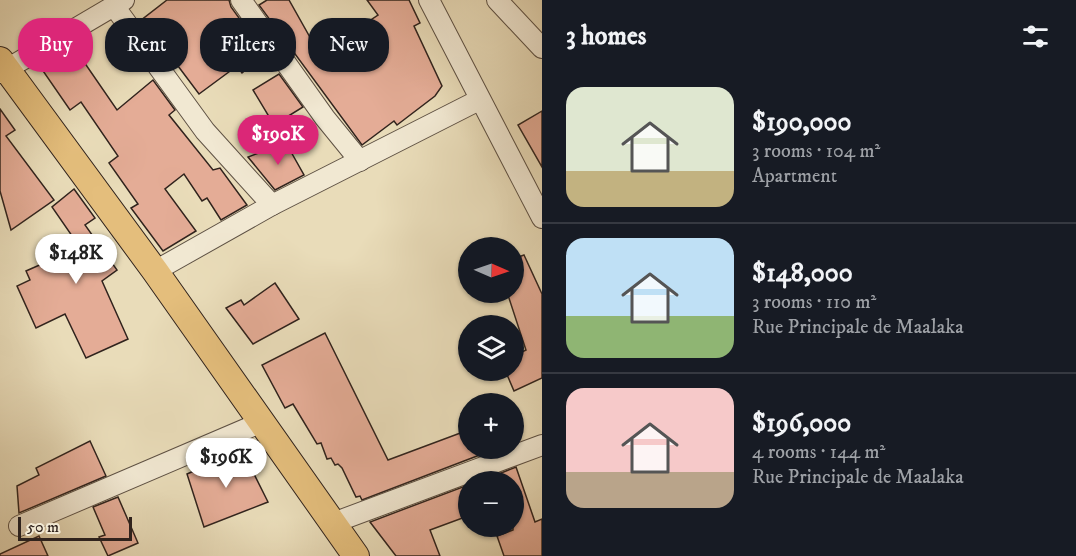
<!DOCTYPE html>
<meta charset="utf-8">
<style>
:root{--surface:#171b24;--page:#20242c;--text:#f1f3f6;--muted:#9ea1a6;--line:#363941;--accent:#db2777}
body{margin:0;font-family:"IM FELL DW Pica",serif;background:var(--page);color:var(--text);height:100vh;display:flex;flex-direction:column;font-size:22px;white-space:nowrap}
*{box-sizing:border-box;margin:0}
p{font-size:20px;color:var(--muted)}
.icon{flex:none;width:33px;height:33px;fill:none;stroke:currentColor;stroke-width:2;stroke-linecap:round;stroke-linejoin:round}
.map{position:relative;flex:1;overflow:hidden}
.drawer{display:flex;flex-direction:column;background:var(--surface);width:534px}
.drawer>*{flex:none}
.hud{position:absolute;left:18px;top:18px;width:434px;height:54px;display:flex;gap:12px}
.needle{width:39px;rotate:92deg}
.fabs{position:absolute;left:458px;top:237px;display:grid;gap:12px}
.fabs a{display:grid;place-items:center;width:66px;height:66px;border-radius:50%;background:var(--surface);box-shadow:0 2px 4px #0004;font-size:30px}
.scale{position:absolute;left:18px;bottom:15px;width:114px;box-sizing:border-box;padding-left:6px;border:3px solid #30231d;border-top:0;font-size:16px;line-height:21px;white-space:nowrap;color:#30231d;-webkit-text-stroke:4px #f1e8d2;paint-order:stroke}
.price{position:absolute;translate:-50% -51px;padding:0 14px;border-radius:21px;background:#fff;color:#222;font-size:20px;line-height:39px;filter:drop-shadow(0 2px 3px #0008)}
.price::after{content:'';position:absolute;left:50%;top:36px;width:18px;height:14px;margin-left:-9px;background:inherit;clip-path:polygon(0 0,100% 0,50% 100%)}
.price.on{background:var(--accent);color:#fff}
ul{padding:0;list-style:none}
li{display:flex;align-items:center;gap:18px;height:150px;padding:0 24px}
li+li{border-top:2px solid var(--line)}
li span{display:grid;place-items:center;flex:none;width:168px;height:120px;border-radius:18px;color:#555}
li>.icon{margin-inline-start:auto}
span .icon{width:72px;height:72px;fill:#fffc;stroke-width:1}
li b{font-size:26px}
h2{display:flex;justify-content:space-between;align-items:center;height:72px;padding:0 24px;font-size:26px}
.tag{padding:0 21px;border-radius:24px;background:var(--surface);box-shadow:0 2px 4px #0004;font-size:21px;line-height:54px}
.tag.on{background:var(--accent);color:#fff}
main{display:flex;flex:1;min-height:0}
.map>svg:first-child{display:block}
.building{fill:#e4ac96;stroke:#30231d;stroke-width:1.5}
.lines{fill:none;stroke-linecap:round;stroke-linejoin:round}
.minor-casing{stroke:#5e5144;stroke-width:22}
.major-casing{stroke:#30231d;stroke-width:28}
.minor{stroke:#f1e8d2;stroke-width:20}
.major{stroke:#e4be7c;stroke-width:26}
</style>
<main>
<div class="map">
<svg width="542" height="556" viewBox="0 0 542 556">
<rect width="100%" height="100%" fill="#e9dcb9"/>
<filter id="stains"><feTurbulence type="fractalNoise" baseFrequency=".00333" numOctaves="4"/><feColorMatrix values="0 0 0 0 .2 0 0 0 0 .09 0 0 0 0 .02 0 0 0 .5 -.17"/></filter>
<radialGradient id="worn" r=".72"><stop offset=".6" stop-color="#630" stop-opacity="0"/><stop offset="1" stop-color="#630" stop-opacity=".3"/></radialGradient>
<g class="building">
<polygon points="167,0 229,0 231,7 265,54 242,73 237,66 199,94 169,54 166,57 140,21"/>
<polygon points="267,0 289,0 311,39 318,35 327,49 378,15 367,0 409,0 420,23 414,26 442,86 435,96 397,125 394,121 362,145 259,5"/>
<polygon points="73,46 117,110 153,80 175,110 169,115 213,170 220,168 247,205 221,220 207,198 202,201 184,174 165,189 196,231 163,251 131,208 138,204 109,163 118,156 81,102 70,110 41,68"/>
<polygon points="279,74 303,107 274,125 253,90"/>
<polygon points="0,109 15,130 6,136 54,200 11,230 0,191"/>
<polygon points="542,111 542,167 518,125"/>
<polygon points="286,143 304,175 275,190 248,157"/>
<polygon points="74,189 95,218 85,225 117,270 102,281 128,339 86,358 65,314 36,328 17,286 30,280 26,271 44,263 45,266 77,243 52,207"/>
<polygon points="524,255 542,294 542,378 514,391 505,370 513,370 513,356 526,350 507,292 513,292 513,259"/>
<polygon points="275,283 299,319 253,344 226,308 241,300 244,305"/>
<polygon points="325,333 388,460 463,432 468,448 498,448 362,500 360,496 356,497 342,468 338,464 335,465 331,458 327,459 321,443 317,444 293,404 285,408 262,365"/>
<polygon points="90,441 106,476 19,513 17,486 39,475 36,468"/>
<polygon points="242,450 268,502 204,527 187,474"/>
<polygon points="516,467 535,522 542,519 542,556 504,556 497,536 513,530 513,482 479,482"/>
<polygon points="468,485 468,516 430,530 440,556 396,556 370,522"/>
<polygon points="118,497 138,543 108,556 99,537 105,535 93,507"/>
<polygon points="39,536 48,556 0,556 0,554"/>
</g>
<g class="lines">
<g class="minor-casing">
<g id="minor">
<polyline points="241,0 325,118 360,161"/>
<polyline points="429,0 542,218"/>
<polyline points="497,0 542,48"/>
<polyline points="114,6 205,131 272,205"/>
<polyline points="0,73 124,0"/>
<polyline points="155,271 272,205 479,100"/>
<polyline points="333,523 542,445"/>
<polyline points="19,526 262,422"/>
</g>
</g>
<g class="major-casing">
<polyline id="major" points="0,60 155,271 356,556"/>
</g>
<use href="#minor" class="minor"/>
<use href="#major" class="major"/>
</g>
<rect width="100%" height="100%" filter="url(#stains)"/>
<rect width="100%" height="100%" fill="url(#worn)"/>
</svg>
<div class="fabs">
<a><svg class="needle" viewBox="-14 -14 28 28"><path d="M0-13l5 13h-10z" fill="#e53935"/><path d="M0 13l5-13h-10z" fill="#9ea1a6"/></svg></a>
<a><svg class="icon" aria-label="layers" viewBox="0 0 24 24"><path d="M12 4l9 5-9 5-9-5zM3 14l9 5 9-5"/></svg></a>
<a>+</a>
<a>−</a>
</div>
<div class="scale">50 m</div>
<b class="price on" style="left:278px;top:166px">$190K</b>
<b class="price" style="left:76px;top:285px">$148K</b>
<b class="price" style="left:226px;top:489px">$196K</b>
<div class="hud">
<a class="tag on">Buy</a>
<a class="tag">Rent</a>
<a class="tag">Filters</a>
<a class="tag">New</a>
</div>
</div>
<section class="drawer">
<h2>3 homes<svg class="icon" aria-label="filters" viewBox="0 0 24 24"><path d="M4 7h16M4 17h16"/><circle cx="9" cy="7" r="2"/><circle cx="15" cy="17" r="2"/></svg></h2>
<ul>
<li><span style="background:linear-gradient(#dfe7d0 70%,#c2b280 0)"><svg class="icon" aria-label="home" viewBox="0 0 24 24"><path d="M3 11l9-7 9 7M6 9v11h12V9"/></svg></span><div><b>$190,000</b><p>3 rooms · 104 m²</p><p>Apartment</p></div></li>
<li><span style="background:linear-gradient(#bfe0f5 65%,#8fb573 0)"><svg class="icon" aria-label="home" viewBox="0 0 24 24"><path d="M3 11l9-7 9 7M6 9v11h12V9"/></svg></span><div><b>$148,000</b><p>3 rooms · 110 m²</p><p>Rue Principale de Maalaka</p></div></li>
<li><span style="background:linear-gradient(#f6c9c9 70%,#b9a48a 0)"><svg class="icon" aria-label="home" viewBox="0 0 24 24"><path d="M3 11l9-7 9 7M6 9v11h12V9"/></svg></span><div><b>$196,000</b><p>4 rooms · 144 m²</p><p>Rue Principale de Maalaka</p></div></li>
</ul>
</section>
</main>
